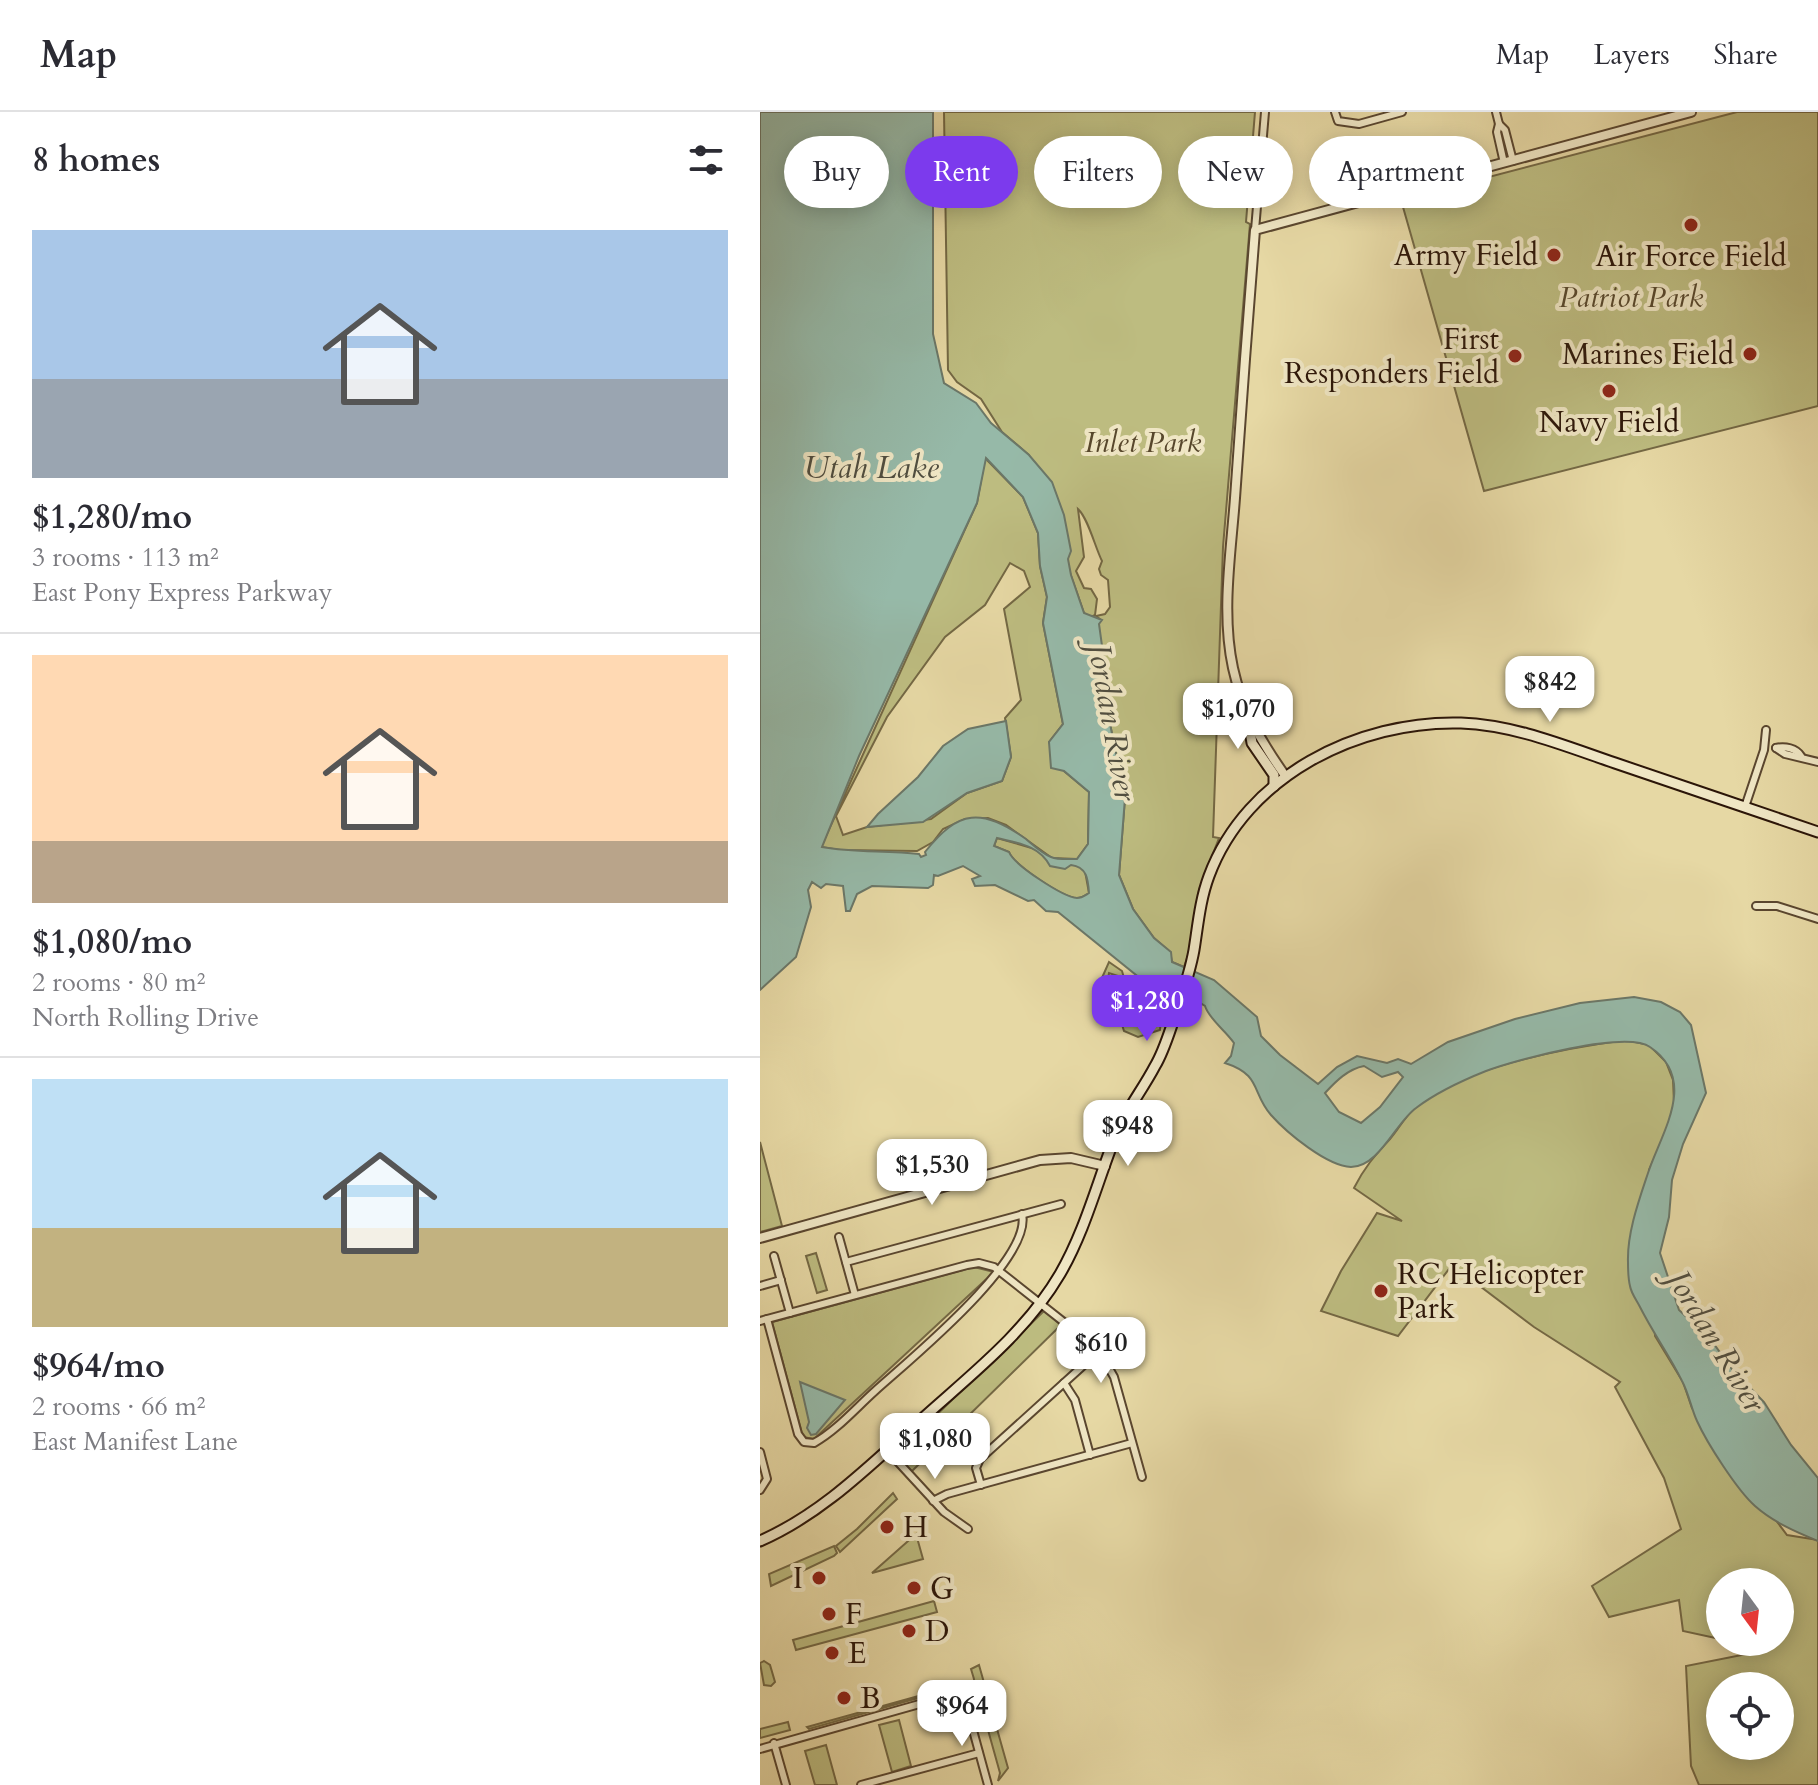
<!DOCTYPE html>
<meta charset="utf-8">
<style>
:root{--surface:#fff;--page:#f2f2f3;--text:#2b2b33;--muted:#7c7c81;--line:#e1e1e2;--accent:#7c3aed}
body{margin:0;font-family:Cardo,serif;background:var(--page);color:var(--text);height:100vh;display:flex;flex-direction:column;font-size:30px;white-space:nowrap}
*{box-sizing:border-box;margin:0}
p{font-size:26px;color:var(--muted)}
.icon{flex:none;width:44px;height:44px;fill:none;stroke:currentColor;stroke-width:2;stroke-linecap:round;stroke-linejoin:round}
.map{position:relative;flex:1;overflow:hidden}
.details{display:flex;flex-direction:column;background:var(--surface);width:760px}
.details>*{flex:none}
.hud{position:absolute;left:24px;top:24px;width:760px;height:72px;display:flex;gap:16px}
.needle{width:52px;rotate:165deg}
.buttons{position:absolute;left:946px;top:1456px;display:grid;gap:16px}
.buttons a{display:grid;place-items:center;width:88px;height:88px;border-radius:50%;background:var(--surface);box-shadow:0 4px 20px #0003;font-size:40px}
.price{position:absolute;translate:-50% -68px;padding:0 18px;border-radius:16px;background:#fff;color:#222;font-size:26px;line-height:52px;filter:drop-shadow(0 2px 4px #0008)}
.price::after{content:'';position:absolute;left:50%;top:48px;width:24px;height:18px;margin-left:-12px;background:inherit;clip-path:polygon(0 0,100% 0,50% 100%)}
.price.on{background:var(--accent);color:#fff}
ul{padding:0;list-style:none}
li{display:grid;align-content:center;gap:16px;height:424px;padding:0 32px}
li+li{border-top:2px solid var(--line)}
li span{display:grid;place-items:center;height:248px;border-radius:0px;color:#555}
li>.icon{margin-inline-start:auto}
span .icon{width:144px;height:144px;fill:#fffc;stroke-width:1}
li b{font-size:34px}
h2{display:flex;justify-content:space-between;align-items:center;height:96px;padding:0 32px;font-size:34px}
.chip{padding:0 28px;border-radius:36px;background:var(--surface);box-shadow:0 4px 20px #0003;font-size:28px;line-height:72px}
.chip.on{background:var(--accent);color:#fff}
header{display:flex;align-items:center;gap:48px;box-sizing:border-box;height:112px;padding:0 40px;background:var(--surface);border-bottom:2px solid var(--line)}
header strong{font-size:38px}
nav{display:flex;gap:44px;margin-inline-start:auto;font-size:28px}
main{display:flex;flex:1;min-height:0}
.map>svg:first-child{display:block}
.green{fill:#bdbc80;stroke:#746844;stroke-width:2;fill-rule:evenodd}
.water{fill:#96b9a8;stroke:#6b7768;stroke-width:2;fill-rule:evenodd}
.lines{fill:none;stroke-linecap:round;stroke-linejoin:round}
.minor-casing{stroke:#5a462f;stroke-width:10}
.tertiary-casing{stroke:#5a462f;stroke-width:12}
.secondary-casing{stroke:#2b1508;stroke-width:13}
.minor{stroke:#efe6c4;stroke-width:6}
.tertiary{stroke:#efe6c4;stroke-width:8}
.secondary{stroke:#efe6c4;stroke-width:9}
.poi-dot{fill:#8f2418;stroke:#efe6c4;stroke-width:3}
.labels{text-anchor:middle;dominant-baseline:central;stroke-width:8;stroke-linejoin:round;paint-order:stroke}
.poi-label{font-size:30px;fill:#2b1508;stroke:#efe6c4;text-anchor:start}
.park-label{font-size:30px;font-style:italic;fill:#57472c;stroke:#efe6c4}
.water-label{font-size:32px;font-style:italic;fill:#504e40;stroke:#efe6c4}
</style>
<header>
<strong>Map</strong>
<nav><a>Map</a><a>Layers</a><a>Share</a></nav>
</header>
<main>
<section class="details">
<h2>8 homes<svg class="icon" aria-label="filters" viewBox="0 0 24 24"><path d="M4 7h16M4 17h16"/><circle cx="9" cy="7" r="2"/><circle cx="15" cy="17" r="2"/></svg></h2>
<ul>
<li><span style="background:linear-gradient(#a9c7e8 60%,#9aa5b1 0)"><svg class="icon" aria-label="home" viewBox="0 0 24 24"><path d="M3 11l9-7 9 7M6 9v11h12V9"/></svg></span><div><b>$1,280/mo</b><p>3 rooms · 113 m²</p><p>East Pony Express Parkway</p></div></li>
<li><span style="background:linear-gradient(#ffd9b3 75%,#b9a48a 0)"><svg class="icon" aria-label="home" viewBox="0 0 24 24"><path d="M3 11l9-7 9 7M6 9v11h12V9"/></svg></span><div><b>$1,080/mo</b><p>2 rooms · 80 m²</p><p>North Rolling Drive</p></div></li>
<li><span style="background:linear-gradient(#bfe0f5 60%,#c2b280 0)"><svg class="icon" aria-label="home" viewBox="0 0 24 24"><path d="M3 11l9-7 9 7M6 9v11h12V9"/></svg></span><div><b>$964/mo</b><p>2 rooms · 66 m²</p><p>East Manifest Lane</p></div></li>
</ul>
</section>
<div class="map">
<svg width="1058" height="1673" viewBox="0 0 1058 1673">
<rect width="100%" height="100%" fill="#e6d8a4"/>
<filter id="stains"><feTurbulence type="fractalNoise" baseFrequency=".0025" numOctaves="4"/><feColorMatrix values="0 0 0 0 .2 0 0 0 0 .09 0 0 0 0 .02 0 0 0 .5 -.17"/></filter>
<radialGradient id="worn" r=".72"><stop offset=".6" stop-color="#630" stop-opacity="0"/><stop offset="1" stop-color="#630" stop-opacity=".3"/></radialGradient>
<g class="green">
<path d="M184 0H495L486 110 490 112 463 435 453 725 459 726 439 778 430 837 424 855 412 850 410 840 394 826 373 797 359 763 365 686 348 602 347 570 338 512 341 508 336 504 345 502 350 495 348 468 341 463 339 457 342 449C335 435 328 406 318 397L324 445 316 459 324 476 331 477 337 487 335 503 331 505 324 501 269 343 242 320 221 287 197 270 188 258Z"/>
<polygon points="977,0 1058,0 1058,294 724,379 641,88"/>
<path d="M225 346 263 385 278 421 280 454 287 485 283 511 303 612 289 630 304 659 329 680 328 732 317 747 292 746 246 713 228 706 205 707 183 717 173 730 157 739 80 738 61 735 217 391ZM250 451 264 459 270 475 244 497 261 588 245 606 251 645 242 669 207 681 171 707 107 715 83 723 76 704 127 605 185 525 225 493Z"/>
<path d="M237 726 275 737 285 744 319 754 325 759 329 781C324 784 322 786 317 786 303 786 254 753 249 740L234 734Z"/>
<path d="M349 850 362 859 364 866 349 861 348 867 356 874C362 871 368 867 374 866 397 863 402 902 400 918L378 925 364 919 352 880 341 868Z"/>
<path d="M866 928 889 933 906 950 913 968 914 991 910 1011 889 1058 895 1224 923 1270 932 1296 1027 1423 1058 1428V1673H939L931 1654 926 1554 1007 1538 971 1530H1020V1470H960V1527L923 1519 919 1488 849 1505 832 1474 921 1417 904 1366 855 1275 860 1270 774 1215 692 1153 638 1224 561 1199 581 1159 617 1101 642 1109 594 1076C604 1056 615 1043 630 1027 638 1018 644 1006 653 998 698 955 806 936 866 928ZM960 1574H1020V1634H960Z"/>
<polygon points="0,1030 22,1114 0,1120"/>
<polygon points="56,1141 67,1178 57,1181 46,1144"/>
<polygon points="214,1155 234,1160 54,1327 43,1325 12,1210"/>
<polygon points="285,1198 301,1213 151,1360 135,1343"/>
<polygon points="133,1381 137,1387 80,1440 76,1434 97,1417"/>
<polygon points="156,1422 163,1447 112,1461"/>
<polygon points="74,1434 77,1441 74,1444 11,1474 9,1462"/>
<polygon points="174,1489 177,1500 36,1538 33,1528"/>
<polygon points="4,1549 10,1553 15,1570 11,1574 4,1573 0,1551"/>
<path d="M219 1553 248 1656 238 1669 240 1661 223 1600 217 1595C218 1582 215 1569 211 1557Z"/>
<polygon points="198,1573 204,1573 49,1617 47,1615"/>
<polygon points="139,1608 151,1654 132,1660 119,1613"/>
<polygon points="28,1610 30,1618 0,1626 0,1617"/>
<polygon points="66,1633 77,1673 55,1673 45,1639"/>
</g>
<g class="water">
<path d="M0 0H173V222L184 271 216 291 231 311 269 343 292 370 304 403 311 439 308 447 311 463 324 501 342 508 339 512 347 570 348 602 365 686 359 763 373 797 394 826 411 840 412 850 454 868 497 905 501 924 520 943 558 972 577 955 597 944 627 951 638 947 651 952 688 930 755 907 820 891 874 885 901 890 920 900 931 913 946 981 923 1032 912 1068 909 1105 900 1141 919 1198 951 1228 972 1257 1004 1290 1031 1333 1058 1366V1429C1036 1420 1013 1410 995 1394 977 1378 947 1331 937 1309 931 1296 929 1282 922 1269 910 1244 893 1221 880 1195 877 1189 871 1181 870 1174 868 1166 868 1157 868 1150 867 1121 879 1088 888 1061 901 1021 939 968 890 935 866 918 755 948 726 959 701 969 677 980 656 996 636 1010 619 1055 591 1055 567 1054 527 1021 511 1003 491 980 502 963 465 951L471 944 474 931C465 918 449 907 445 894L430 885 391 875 298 800 286 799 274 788 268 789 235 773 215 774 212 767 220 764 203 754 178 764 174 763 173 773 168 776 112 774 97 782 90 799H86L83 774 66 772 61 776 52 770 48 778 51 795 36 845 0 878ZM226 346 263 385 278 421 280 454 287 485 283 511 303 612 289 630 291 656 304 659 329 680 328 732 317 747C309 747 298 748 291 745 283 742 273 733 266 727 221 696 199 697 165 740L166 743 161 745 159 742C126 738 94 741 62 735L99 644 217 391ZM237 726C257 731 279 733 290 754L305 757 311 753C327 755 328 767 329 781 324 784 322 786 317 786 303 785 254 753 249 740L234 734ZM604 954 622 965 638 960 643 965 620 995 601 1011 579 1000 565 981C576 969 588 957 604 954Z"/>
<polygon points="246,609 251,645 242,669 207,681 163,710 107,715 118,702 158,665 183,634 208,617"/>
<polygon points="40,1270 85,1288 56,1322 51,1323 47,1316 49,1310"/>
</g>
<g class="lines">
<g class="minor-casing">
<g id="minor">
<polyline points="575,0 578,9 599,12 642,0"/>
<polyline points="736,0 739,12 745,18 753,49"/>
<polyline points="739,12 737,20 744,51"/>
<polyline points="495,118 505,0"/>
<polyline points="1016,636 1025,642 1058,650"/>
<path d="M1016 636C1025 634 1036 636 1041 644"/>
<polyline points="985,695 1004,638 1006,618"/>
<polyline points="996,794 1017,794 1058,807"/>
<polyline points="79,1125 95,1183"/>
<polyline points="14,1144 30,1201"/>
<polyline points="86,1150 301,1092"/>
<polyline points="0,1174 21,1168"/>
<path d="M7 1207 38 1322 44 1330 54 1331C76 1319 96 1296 115 1279 148 1249 273 1148 262 1102"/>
<polyline points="0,1209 207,1153 219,1151 234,1155 338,1237 354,1265 382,1365"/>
<polyline points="304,1271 315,1288 330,1343"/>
<polyline points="127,1338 184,1400 208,1417"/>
<polyline points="0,1340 7,1367 0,1378"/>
<polyline points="221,1373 216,1356 220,1347 326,1251"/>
<polyline points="173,1389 187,1382 372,1331"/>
<polyline points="14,1631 26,1673"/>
<polyline points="0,1637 195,1582 205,1589 228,1673"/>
<polyline points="101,1673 219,1641"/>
</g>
</g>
<g class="tertiary-casing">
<g id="tertiary">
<path d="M526 665C502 631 482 598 473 556 461 501 471 441 475 386 481 297 488 207 495 118L931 0"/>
<polyline points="0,1126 280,1048 311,1046 345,1054"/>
</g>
</g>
<g class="secondary-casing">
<g id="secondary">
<polyline points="487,601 492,631 514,663 514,674"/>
<path d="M0 1429C64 1401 112 1351 164 1305 213 1261 266 1220 300 1162 326 1117 338 1067 357 1020 367 997 383 977 395 954 404 939 409 921 415 904 422 883 430 861 434 838 438 813 440 788 449 764 486 664 598 608 701 611 755 613 805 634 855 651 923 674 990 697 1058 720"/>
</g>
</g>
<use href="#minor" class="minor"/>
<use href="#tertiary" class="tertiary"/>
<use href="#secondary" class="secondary"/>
</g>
<g class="poi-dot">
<circle cx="931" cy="113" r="8"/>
<circle cx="794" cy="143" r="8"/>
<circle cx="990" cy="242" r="8"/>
<circle cx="755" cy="244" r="8"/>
<circle cx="849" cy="279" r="8"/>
<circle cx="621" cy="1179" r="8"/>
<circle cx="127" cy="1415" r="8"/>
<circle cx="59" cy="1466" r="8"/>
<circle cx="154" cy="1476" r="8"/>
<circle cx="69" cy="1502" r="8"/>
<circle cx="149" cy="1519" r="8"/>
<circle cx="72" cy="1541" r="8"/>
<circle cx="84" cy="1586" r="8"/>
</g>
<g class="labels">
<g class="poi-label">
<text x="778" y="143" text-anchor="end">Army Field</text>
<text x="931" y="144" text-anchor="middle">Air Force Field</text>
<text x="739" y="227" text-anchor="end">First<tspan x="739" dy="34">Responders Field</tspan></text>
<text x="974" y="242" text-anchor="end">Marines Field</text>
<text x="849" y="310" text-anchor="middle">Navy Field</text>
<text x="637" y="1162">RC Helicopter<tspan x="637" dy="34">Park</tspan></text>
<text x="143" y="1415">H</text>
<text x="43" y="1466" text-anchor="end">I</text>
<text x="170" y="1476">G</text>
<text x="85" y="1502">F</text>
<text x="165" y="1519">D</text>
<text x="88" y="1541">E</text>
<text x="100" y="1586">B</text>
</g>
<g class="park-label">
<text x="871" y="185">Patriot Park</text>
<text x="383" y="330">Inlet Park</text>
</g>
<g class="water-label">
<text x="111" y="356">Utah Lake</text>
<text transform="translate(352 610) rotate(80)">Jordan River</text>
<text transform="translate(956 1229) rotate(59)">Jordan River</text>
</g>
</g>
<rect width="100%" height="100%" filter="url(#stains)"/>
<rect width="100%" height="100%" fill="url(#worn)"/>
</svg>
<div class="buttons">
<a><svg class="needle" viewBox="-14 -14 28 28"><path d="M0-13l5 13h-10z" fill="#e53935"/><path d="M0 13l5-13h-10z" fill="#7c7c81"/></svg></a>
<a><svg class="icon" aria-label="locate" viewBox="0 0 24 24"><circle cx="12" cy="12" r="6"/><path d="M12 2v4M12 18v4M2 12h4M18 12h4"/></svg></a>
</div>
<b class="price" style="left:790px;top:612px">$842</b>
<b class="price" style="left:478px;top:639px">$1,070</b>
<b class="price on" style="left:387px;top:931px">$1,280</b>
<b class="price" style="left:368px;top:1056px">$948</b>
<b class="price" style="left:172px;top:1095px">$1,530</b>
<b class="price" style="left:341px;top:1273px">$610</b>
<b class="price" style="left:175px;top:1369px">$1,080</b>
<b class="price" style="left:202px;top:1636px">$964</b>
<div class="hud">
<a class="chip">Buy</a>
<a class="chip on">Rent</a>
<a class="chip">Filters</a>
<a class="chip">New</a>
<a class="chip">Apartment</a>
</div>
</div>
</main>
